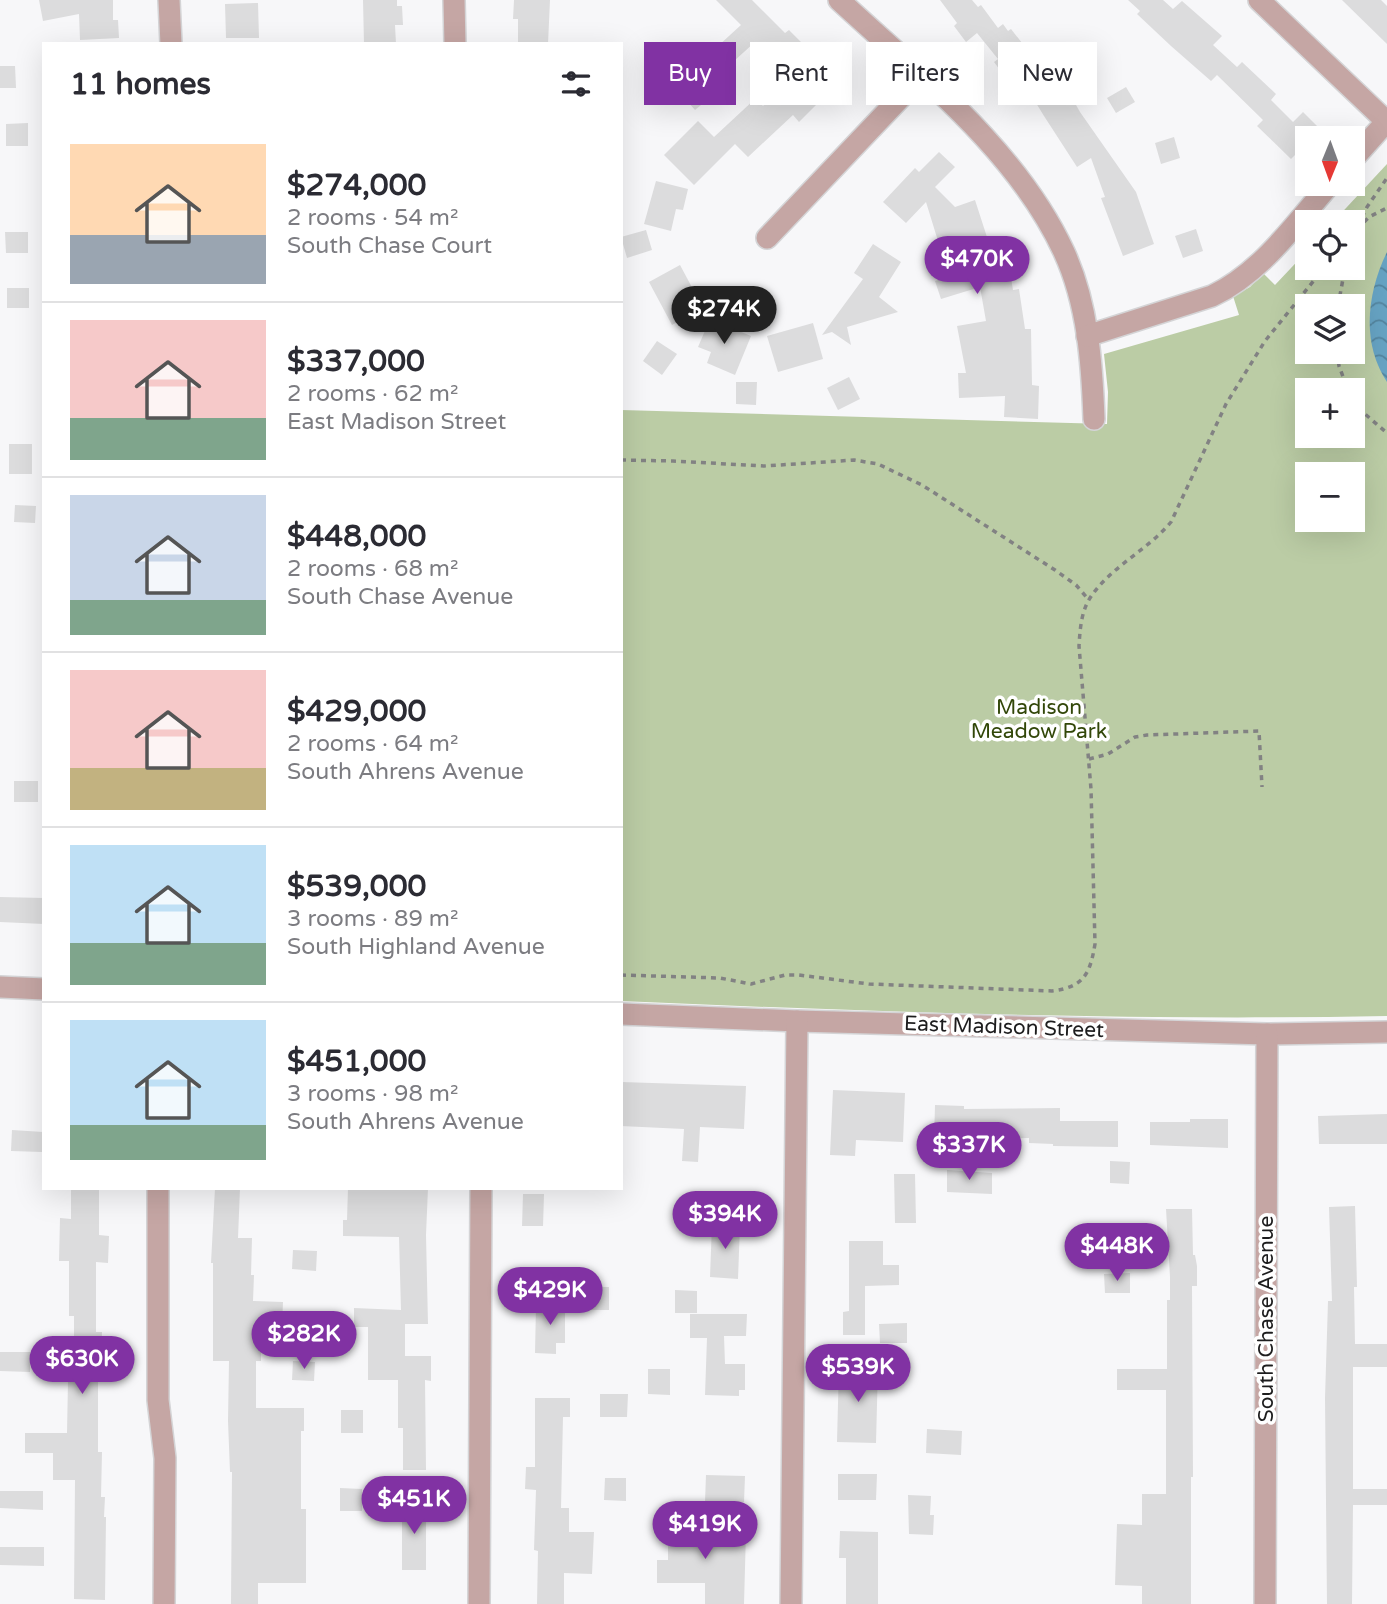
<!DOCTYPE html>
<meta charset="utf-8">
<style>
:root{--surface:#fff;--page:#f2f2f3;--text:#2b2b33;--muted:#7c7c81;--line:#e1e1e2;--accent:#8132a3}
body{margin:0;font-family:"Varela Round",sans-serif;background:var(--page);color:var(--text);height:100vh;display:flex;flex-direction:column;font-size:26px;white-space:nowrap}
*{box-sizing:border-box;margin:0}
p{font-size:23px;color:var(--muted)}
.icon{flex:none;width:38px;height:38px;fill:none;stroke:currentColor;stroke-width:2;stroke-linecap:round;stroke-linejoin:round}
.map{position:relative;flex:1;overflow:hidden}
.panel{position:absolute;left:42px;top:42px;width:581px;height:1148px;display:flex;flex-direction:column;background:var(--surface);border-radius:0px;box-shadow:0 7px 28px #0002}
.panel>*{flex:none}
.guide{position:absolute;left:644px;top:42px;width:637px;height:63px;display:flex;gap:14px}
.needle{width:46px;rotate:181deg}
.controls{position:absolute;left:1295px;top:126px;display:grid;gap:14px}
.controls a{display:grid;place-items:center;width:70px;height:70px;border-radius:0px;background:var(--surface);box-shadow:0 7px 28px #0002;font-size:35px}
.price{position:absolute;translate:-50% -60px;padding:0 16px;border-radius:24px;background:var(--accent);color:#fff;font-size:23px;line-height:46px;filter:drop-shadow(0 2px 4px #0008)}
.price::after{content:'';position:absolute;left:50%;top:42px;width:21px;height:16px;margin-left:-10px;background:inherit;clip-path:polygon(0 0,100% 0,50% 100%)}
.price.current{background:#222;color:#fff}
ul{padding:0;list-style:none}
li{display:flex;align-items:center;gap:21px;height:175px;padding:0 28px}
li+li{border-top:2px solid var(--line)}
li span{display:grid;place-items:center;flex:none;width:196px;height:140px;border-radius:0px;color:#555}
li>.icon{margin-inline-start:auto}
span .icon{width:84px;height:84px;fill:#fffc;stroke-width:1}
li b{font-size:30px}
h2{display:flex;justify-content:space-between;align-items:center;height:84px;padding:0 28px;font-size:30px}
.chip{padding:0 24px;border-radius:0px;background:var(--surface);box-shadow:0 7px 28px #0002;font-size:24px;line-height:63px}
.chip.current{background:var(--accent);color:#fff}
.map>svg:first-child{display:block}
.green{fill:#bbcca5;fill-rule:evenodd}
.water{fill:url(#water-waves)}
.building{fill:#dcdcdd}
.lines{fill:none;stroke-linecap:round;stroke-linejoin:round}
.minor-casing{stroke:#d4d4d6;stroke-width:24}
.path{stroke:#828283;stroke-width:3.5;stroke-dasharray:5 5;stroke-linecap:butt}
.minor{stroke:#c5a6a4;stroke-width:21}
.labels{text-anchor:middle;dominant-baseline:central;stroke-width:7;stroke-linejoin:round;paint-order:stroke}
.park-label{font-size:21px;fill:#324709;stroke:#fff}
.street-label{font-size:21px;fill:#1d1d1e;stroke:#fff}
</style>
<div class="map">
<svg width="1387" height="1604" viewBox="0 0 1387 1604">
<defs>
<pattern id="water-waves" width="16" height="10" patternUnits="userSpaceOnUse" patternTransform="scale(1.75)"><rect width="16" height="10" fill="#66a3c3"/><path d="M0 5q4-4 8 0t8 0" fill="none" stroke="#53849e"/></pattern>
</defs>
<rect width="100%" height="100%" fill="#f7f7f9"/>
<path class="green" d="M1387 164V1016C1132 1021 876 1012 621 1001V410L1107 424 1108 392 1104 354 1239 315 1233 296 1250 287 1263 273 1275 285 1307 251V268H1353V222H1333ZM1307 306H1353V352H1307ZM1307 390H1353V436H1307ZM1307 474H1353V520H1307Z"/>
<path class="water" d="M1387 252V382C1361 343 1367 293 1387 252Z"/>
<g class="building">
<polygon points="39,0 113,0 113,20 118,20 119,38 80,40 79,14 43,21"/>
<polygon points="363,0 397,0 397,6 402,6 403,25 395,25 396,44 364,44"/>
<polygon points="514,0 550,0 548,44 518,44 518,19 513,19"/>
<polygon points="716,0 752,0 785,33 789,30 804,45 796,52 833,88 799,122 793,115 748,157 735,144 694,185 664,155 698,121 714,137 756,98 763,106 791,78 755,42 733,62 718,46 741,25"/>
<polygon points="940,0 972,0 978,7 981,5 998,28 1003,24 1008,31 1011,29 1044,71 1051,67 1063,89 1066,87 1080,112 1136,192 1154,244 1123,256 1101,198 1105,197 1091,158 1077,167 1044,116 1036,103 1040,101 1021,67 1006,78 994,62 998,59 977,33 966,42 954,26 957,23"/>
<polygon points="1128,0 1163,0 1173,9 1182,1 1222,36 1213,45 1237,67 1242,62 1276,94 1271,100 1293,122 1303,112 1321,130 1312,138 1307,138 1307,143 1291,159 1257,126 1263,120 1217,75 1211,81 1171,46 1137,14 1140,11"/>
<polygon points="1342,0 1381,0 1387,6 1387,44"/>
<polygon points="258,3 259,38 226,38 225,4"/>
<polygon points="0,66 15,66 16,88 0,88"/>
<polygon points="698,77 713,95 695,110 680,93"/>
<polygon points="1126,87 1135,102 1116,113 1107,98"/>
<polygon points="28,123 28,146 6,146 6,124"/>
<polygon points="1174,137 1180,158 1161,164 1155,143"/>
<polygon points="939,152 955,167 935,187 955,207 975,200 997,268 1009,266 1013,290 1019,289 1025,329 1031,329 1032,385 1039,386 1038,419 1004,417 1005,396 959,398 958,373 966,373 957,326 986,321 980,287 941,299 935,281 965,272 953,236 938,241 926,202 906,223 883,202 915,168 919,172"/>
<polygon points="656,181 688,189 683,210 676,209 671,231 644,224"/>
<polygon points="1196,229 1203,251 1183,258 1175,236"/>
<polygon points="646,230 652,250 627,258 621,237"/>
<polygon points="5,232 28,232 28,253 6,253"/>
<polygon points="873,244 901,262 879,297 898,312 847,327 851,345 832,332 822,335 863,279 854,273"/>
<polygon points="680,265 703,308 672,325 649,282"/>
<rect x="7" y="288" width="22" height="20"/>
<polygon points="710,319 751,336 735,375 707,363 711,352 698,347"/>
<polygon points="813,323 823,359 778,372 767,336"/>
<polygon points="657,341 677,354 662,375 643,361"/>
<polygon points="849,377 860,399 838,410 827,388"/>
<polygon points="736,382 757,382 756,405 736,404"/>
<rect x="9" y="444" width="23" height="30"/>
<polygon points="15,505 36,506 35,523 14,522"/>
<rect x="14" y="781" width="24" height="21"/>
<polygon points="0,897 44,898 44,924 0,922"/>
<polygon points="621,1082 746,1086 744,1129 700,1127 698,1162 682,1161 684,1129 621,1126"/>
<polygon points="833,1090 905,1093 903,1142 856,1140 855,1156 830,1155"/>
<polygon points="935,1105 964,1106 964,1109 1060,1108 1060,1121 1118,1121 1118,1147 1053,1146 1053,1144 1029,1143 1029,1138 934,1140"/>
<polygon points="1387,1114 1387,1144 1319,1144 1318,1116"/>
<polygon points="1190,1119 1228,1119 1228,1148 1150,1145 1150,1122 1190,1122"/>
<polygon points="12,1130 43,1132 42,1152 11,1151"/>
<polygon points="1110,1161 1130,1162 1129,1184 1110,1183"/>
<polygon points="947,1170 992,1173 992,1194 947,1192"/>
<polygon points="894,1174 915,1174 916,1223 895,1223"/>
<polygon points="71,1188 99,1188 99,1235 109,1236 108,1263 96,1262 96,1332 102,1332 101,1369 98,1369 98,1452 102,1452 101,1497 105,1497 104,1517 106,1517 105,1600 74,1599 75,1480 53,1480 53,1453 25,1453 25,1433 67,1433 68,1381 74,1381 74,1316 69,1316 69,1261 59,1261 60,1218 71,1219"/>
<polygon points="215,1188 240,1188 238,1238 252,1238 251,1275 254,1275 253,1301 283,1302 282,1326 261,1325 261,1361 256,1361 256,1408 304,1408 304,1431 301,1431 301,1509 306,1509 306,1583 258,1583 258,1604 231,1604 232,1472 230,1472 228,1421 229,1361 213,1361 213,1263 211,1263"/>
<polygon points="348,1188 428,1188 426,1235 428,1324 405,1324 405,1356 431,1356 431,1381 425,1380 426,1470 403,1470 403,1428 398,1428 398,1380 368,1380 368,1327 354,1327 354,1308 401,1310 399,1237 343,1236 343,1220 347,1220"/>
<polygon points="523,1194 544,1194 543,1226 522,1226"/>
<polygon points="1355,1206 1357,1287 1354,1287 1355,1344 1387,1344 1387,1367 1353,1367 1353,1489 1387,1489 1387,1505 1353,1505 1352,1604 1327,1604 1325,1398 1328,1301 1332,1301 1329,1207"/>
<polygon points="1166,1209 1192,1209 1193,1255 1195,1255 1197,1266 1197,1286 1192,1286 1193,1477 1191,1477 1191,1604 1142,1604 1142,1586 1115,1585 1117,1524 1142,1525 1142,1494 1166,1494 1166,1390 1117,1390 1117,1369 1167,1369 1167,1300 1170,1300 1170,1277"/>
<polygon points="712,1224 740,1225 738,1279 710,1277"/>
<polygon points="849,1241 883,1241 883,1265 899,1265 899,1285 865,1286 865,1335 843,1335 843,1312 849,1311"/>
<polygon points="293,1250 317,1251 316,1271 292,1269"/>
<polygon points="1130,1273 1130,1293 1105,1293 1104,1274"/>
<rect x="588" y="1287" width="21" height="23"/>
<polygon points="675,1290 697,1291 697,1313 675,1313"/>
<polygon points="549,1300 565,1300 565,1343 556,1343 556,1354 535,1353 536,1306 549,1306"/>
<polygon points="690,1314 747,1314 746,1336 724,1336 725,1364 745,1364 745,1390 739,1390 739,1396 705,1395 707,1338 690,1338"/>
<polygon points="907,1323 907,1343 880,1343 879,1324"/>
<polygon points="0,1352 30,1352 30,1372 0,1371"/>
<polygon points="293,1361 315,1362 314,1381 292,1380"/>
<polygon points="839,1365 878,1366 876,1443 837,1442"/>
<polygon points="648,1369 670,1369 670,1395 648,1394"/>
<polygon points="600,1394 628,1394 627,1417 600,1417"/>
<polygon points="535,1398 570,1398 570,1417 563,1417 561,1508 569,1508 569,1532 594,1532 592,1574 564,1573 564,1604 537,1604 538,1551 534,1550 536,1490 525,1489 526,1467 535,1467"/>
<rect x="341" y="1410" width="22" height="23"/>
<polygon points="927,1429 962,1431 961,1455 926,1453"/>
<polygon points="838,1474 877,1474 876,1500 838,1500"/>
<polygon points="706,1475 745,1476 744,1502 705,1502"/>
<polygon points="605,1478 626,1478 626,1501 604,1500"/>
<polygon points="340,1488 362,1489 362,1511 340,1511"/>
<polygon points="0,1491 43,1491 43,1510 0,1508"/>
<polygon points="908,1495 931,1496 930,1515 934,1515 933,1535 909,1534"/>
<rect x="402" y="1502" width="24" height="68"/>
<polygon points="668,1514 690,1514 690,1532 746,1532 744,1604 705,1604 705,1583 657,1583 657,1560 668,1560"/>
<polygon points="840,1531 878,1532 878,1604 846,1604 846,1558 839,1558"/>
<polygon points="0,1547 44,1547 44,1566 0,1565"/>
</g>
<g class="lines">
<g class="minor-casing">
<g id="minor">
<polyline points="169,0 171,44"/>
<polyline points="454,0 455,44"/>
<path d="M839 0C920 75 1017 150 1064 252 1088 304 1092 364 1094 419"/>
<polyline points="1259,0 1386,121"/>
<polyline points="1353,159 1387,121"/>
<polyline points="767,238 921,76"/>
<path d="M1087 336 1212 296C1261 273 1295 224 1330 184"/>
<polyline points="0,987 44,989"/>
<polyline points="621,1014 797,1021 1267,1034 1387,1032"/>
<polyline points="158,1188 158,1400 165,1458 164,1604"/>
<polyline points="479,1604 481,1188"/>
<polyline points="791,1604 797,1021"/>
<polyline points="1265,1604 1267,1034"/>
</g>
</g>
<g class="path">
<polyline points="1357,229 1369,217 1387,208"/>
<polyline points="1353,235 1367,207 1387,178"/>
<polyline points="1338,306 1345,268"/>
<polyline points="1337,352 1339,366 1348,390"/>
<polyline points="1353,399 1365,414 1387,433"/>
<polyline points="621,460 673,461 764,466 854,460 878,464 922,485 1055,570 1076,585 1089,600"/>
<polyline points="1089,759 1108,754 1135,737 1147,735 1259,731 1262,787"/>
<path d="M621 975 720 978 751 984 785 975H799L869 984 1052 991C1084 987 1090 974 1095 944L1091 789 1079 646C1080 630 1081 612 1090 598 1110 567 1148 550 1171 522L1226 404 1265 341 1324 268"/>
</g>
<use href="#minor" class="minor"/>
</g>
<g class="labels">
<g class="park-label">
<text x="1039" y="707">Madison<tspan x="1039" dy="24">Meadow Park</tspan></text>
</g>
<g class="street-label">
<text transform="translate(1004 1027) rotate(2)">East Madison Street</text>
<text transform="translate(1266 1319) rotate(-90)">South Chase Avenue</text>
</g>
</g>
</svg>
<div class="controls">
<a><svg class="needle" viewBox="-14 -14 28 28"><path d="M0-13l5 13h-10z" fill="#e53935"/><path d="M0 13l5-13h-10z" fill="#7c7c81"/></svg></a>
<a><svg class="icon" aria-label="locate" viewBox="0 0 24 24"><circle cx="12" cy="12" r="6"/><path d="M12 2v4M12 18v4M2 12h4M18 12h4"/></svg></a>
<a><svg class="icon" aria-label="layers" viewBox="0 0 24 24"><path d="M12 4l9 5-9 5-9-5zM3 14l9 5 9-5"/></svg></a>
<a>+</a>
<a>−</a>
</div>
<b class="price" style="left:977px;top:296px">$470K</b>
<b class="price current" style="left:724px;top:346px">$274K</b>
<b class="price" style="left:969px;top:1182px">$337K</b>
<b class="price" style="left:725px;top:1251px">$394K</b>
<b class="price" style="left:1117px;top:1283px">$448K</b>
<b class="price" style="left:550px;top:1327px">$429K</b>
<b class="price" style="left:304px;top:1371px">$282K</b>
<b class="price" style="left:82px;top:1396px">$630K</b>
<b class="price" style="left:858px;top:1404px">$539K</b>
<b class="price" style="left:414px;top:1536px">$451K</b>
<b class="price" style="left:705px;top:1561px">$419K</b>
<div class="guide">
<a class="chip current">Buy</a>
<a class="chip">Rent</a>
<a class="chip">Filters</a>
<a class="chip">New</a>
</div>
<section class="panel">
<h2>11 homes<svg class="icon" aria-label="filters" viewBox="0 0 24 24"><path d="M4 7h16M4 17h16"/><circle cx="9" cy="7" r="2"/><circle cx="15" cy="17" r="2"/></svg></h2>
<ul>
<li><span style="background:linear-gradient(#ffd9b3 65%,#9aa5b1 0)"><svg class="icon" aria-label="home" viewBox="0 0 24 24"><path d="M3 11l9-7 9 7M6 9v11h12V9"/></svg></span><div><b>$274,000</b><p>2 rooms · 54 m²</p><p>South Chase Court</p></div></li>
<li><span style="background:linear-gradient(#f6c9c9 70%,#7fa58c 0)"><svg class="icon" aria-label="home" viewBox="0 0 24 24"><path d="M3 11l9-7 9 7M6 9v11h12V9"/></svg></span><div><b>$337,000</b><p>2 rooms · 62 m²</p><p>East Madison Street</p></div></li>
<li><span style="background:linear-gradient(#c9d6e8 75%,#7fa58c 0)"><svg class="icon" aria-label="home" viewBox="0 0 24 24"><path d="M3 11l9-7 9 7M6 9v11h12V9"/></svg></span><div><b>$448,000</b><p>2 rooms · 68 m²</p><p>South Chase Avenue</p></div></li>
<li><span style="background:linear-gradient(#f6c9c9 70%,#c2b280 0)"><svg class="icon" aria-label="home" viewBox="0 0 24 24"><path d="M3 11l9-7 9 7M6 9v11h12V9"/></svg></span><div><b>$429,000</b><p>2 rooms · 64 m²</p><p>South Ahrens Avenue</p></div></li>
<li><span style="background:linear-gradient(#bfe0f5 70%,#7fa58c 0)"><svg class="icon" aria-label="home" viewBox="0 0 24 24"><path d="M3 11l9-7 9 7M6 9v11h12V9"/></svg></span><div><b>$539,000</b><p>3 rooms · 89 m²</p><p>South Highland Avenue</p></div></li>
<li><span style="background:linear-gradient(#bfe0f5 75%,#7fa58c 0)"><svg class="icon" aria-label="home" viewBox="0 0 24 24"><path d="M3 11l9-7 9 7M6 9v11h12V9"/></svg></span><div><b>$451,000</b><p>3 rooms · 98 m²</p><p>South Ahrens Avenue</p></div></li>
</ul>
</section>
</div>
